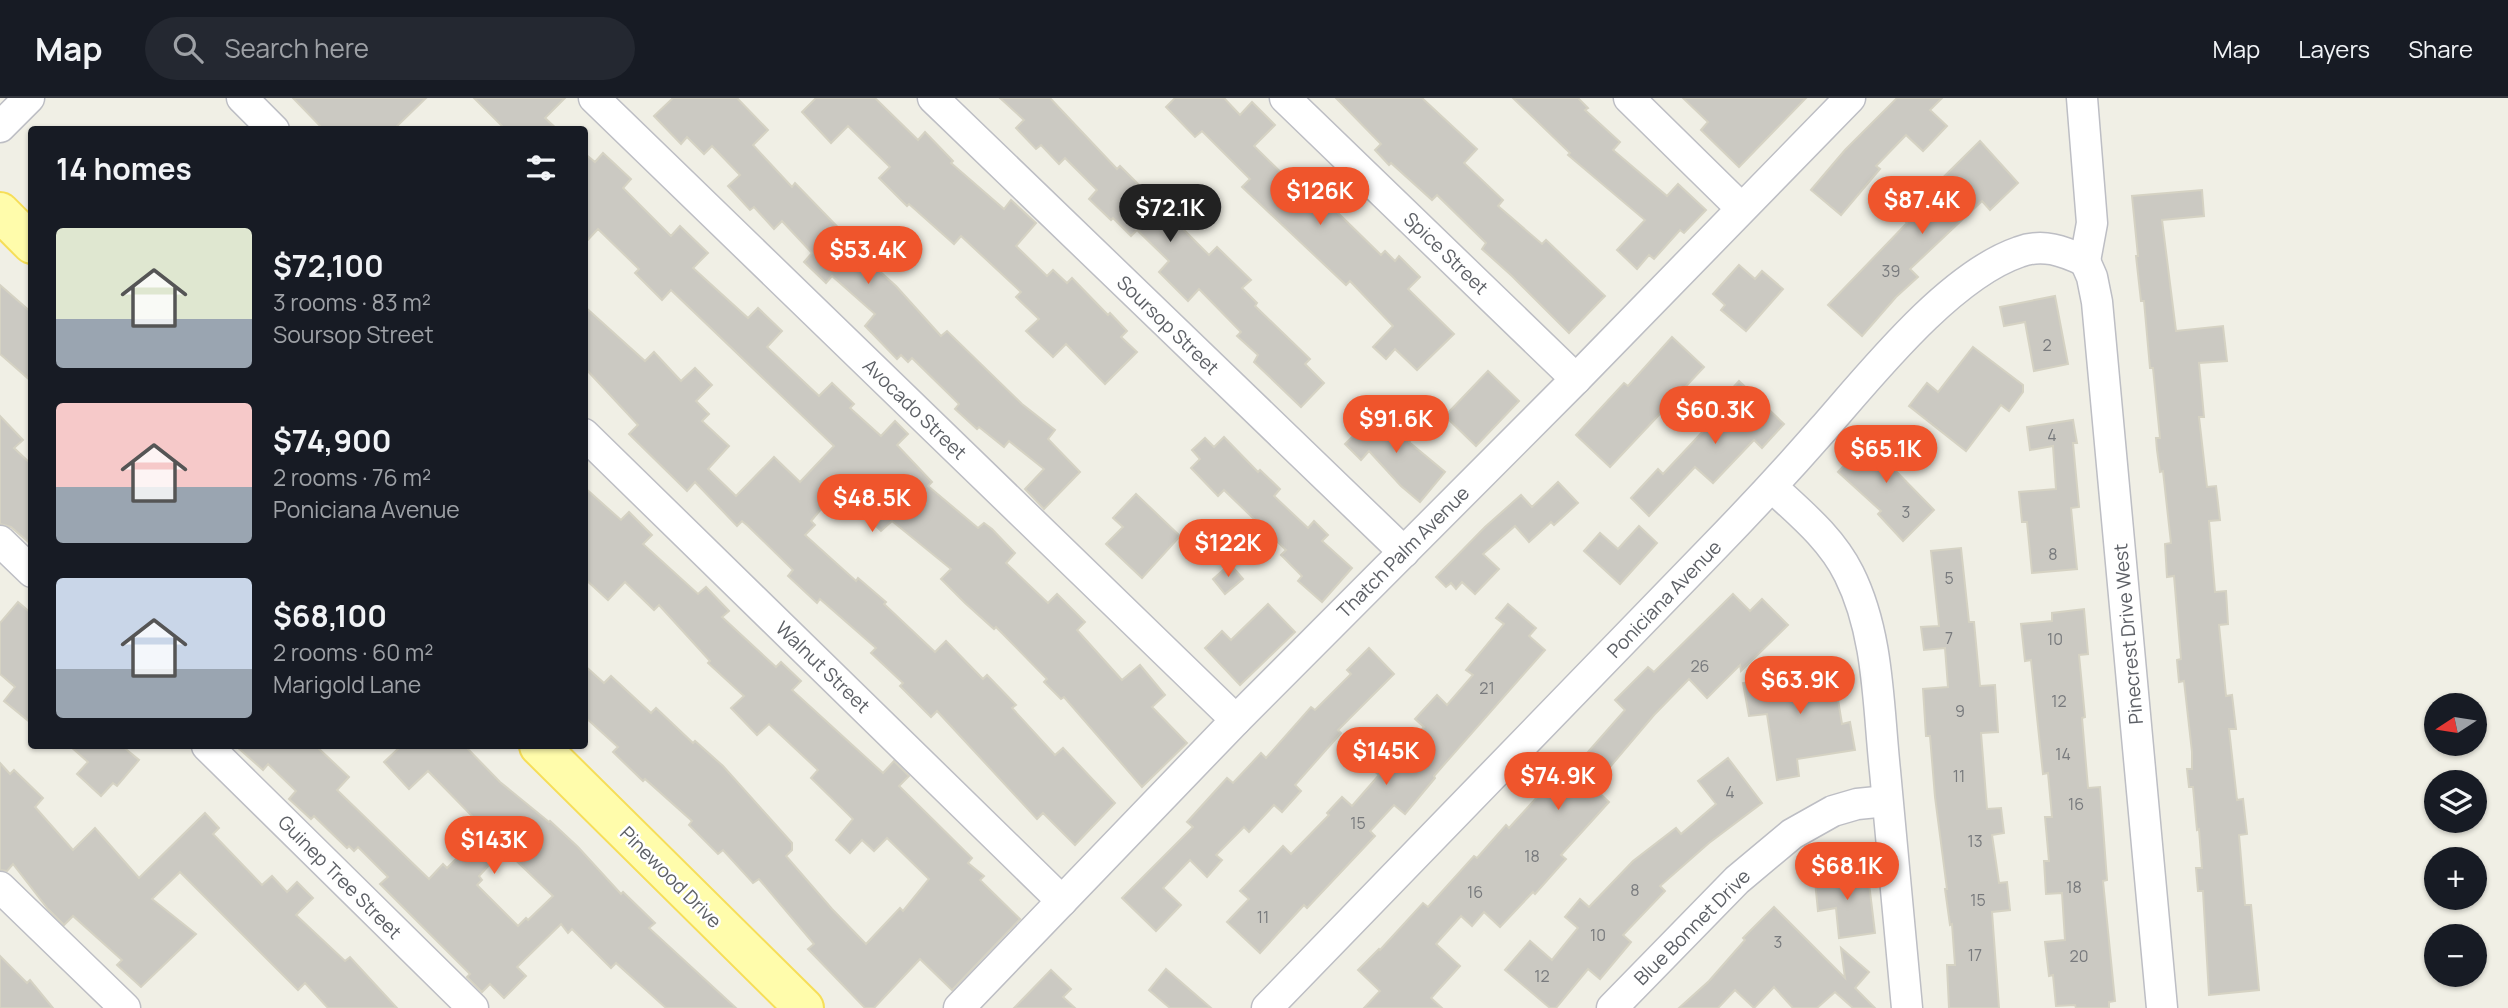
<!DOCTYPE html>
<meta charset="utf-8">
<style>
:root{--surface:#171b24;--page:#242831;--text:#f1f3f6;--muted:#9ea1a6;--line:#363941;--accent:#ef552c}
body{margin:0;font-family:Manrope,sans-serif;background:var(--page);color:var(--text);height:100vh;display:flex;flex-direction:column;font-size:26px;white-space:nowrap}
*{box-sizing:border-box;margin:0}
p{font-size:23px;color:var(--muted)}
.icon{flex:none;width:38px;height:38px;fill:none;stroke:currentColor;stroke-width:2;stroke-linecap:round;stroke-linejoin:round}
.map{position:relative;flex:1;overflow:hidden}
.panel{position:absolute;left:28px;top:28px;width:560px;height:623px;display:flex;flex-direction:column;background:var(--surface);border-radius:7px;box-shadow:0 2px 5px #0004}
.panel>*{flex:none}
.needle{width:46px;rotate:258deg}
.controls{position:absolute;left:2424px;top:595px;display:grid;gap:14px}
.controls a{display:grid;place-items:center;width:63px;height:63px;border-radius:50%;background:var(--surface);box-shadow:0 2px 5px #0004;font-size:35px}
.price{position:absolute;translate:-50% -60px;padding:0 16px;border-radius:24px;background:var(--accent);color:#fff;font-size:23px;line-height:46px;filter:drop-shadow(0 2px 4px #0008)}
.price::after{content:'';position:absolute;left:50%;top:42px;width:21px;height:16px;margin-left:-10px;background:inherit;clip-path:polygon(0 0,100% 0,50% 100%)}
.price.active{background:#222;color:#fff}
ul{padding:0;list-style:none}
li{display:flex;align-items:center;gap:21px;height:175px;padding:0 28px}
li span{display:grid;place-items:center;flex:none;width:196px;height:140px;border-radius:7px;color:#555}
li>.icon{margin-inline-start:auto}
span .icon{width:84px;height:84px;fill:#fffc;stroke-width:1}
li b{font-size:30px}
h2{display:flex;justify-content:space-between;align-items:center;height:84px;padding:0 28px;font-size:30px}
header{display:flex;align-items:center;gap:42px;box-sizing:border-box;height:98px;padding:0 35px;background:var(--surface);border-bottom:2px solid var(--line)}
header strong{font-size:33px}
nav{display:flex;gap:38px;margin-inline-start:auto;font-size:24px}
.search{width:490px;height:63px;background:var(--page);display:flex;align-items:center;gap:18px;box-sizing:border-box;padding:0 24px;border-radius:38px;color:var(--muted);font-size:26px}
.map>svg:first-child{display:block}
.building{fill:#cbc9c2;stroke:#d5d2c3;stroke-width:2;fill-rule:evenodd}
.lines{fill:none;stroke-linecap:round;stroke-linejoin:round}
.minor-casing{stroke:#bdbec4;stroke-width:33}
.major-casing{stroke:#f6de58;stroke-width:42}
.minor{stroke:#fff;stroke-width:30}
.major{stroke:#fffcab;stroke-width:38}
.labels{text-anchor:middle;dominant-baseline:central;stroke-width:5;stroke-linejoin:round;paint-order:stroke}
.number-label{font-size:16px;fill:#787a7d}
.street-label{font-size:19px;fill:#5d6066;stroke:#fff}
</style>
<header>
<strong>Map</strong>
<div class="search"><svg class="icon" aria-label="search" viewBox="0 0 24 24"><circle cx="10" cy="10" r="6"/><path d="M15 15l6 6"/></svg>Search here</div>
<nav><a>Map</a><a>Layers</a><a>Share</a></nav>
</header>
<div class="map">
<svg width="2508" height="910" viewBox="0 0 2508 910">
<rect width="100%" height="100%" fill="#f0efe5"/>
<g class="building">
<polygon points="293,0 426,0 393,32 324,32"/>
<polygon points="474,0 565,0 545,20 558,32 506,32"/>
<polygon points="673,0 737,0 768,32 753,47 792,89 795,85 859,151 857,153 896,188 941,238 947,233 1022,306 1055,332 1048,341 1080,374 1044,411 1025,391 1044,371 1009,343 1004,349 979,329 977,331 955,311 959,306 912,260 908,264 901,257 897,261 865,228 875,216 832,178 826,185 804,164 812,155 782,123 774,131 754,109 750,112 728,88 740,77 712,48 704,56 687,39 681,46 654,18"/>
<polygon points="816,0 875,0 918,42 925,34 953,63 951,65 1004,111 1011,102 1036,125 1016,148 1047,178 1053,172 1067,185 1072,180 1108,217 1110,215 1127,233 1121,239 1137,254 1105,286 1066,246 1053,259 1026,233 1039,221 1016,199 1021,194 961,138 954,146 909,106 907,108 879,80 890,69 848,28 831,45 802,14"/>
<polygon points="1000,0 1050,0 1117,71 1120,68 1209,157 1217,149 1251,182 1242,190 1257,205 1255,208 1310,261 1305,266 1324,285 1301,309 1254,264 1258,257 1237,238 1241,234 1199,191 1188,203 1159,174 1169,163 1137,132 1131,138 1113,120 1111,122 1089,101 1097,92 1065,60 1059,66 1041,47 1036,51 1016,30 1024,22"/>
<polygon points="1175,0 1224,0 1240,17 1252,4 1275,27 1254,48 1300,93 1315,79 1343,108 1337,114 1381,157 1385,153 1395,163 1399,158 1420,179 1408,191 1454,236 1417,272 1395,251 1386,261 1373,249 1393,228 1350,183 1346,187 1242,89 1250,81 1202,33 1195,39 1166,9"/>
<polygon points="1336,0 1422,0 1477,51 1464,65 1503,102 1498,108 1542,146 1546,142 1605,198 1569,235 1512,178 1482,151 1486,145 1437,97 1432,102 1391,65 1389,67 1375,52 1381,46"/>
<polygon points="1513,0 1578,0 1588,10 1585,12 1620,44 1613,52 1667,98 1678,86 1706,112 1684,135 1680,132 1654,161 1649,157 1637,171 1617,152 1645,122 1568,57 1570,55"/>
<polygon points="1683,0 1806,0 1739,69 1701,32 1708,24"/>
<polygon points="1897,0 1942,0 1930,12 1947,28 1923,53 1906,37 1876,68 1880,71 1841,117 1811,92 1845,52"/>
<polygon points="1980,43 2018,85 1990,112 1982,103 1910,171 1918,179 1896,199 1862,238 1828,207 1907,125 1902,120"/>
<polygon points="584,55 595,64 603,55 631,81 623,90 671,138 680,128 708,155 693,170 748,220 758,210 782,233 767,249 819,298 832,285 854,306 850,310 881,338 895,323 908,336 897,347 932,384 928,388 978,430 984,425 992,431 1015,455 1006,465 1048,505 1057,496 1085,524 1077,532 1122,582 1140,567 1165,597 1152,609 1187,645 1142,689 1064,599 1061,601 1044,584 1047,581 996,529 994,531 965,505 941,481 951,471 892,423 881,433 838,391 811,423 815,427 805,437 856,483 858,480 886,504 884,506 935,554 946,543 983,581 987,577 1016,607 1012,610 1055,657 1063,650 1115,705 1075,747 1043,715 1037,721 937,613 931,619 900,588 903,585 871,555 876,550 820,501 817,505 788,478 793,472 748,428 742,423 737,428 695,384 687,393 629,336 638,327 584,269 584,208 645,263 654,254 681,283 695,270 712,287 696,303 709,316 702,323 729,348 708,371 736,398 774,359 800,384 834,348 671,192 662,202 635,175 639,171 598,131 584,146"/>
<polygon points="2202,92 2204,118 2162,122 2176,233 2223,228 2227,263 2199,265 2204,319 2199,319 2207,389 2216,388 2220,422 2209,423 2215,494 2226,493 2228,526 2219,527 2226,598 2232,597 2236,631 2229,631 2237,702 2243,701 2247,736 2239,737 2245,807 2251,807 2259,892 2209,897 2203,793 2198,793 2196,770 2202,770 2199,731 2197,732 2193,689 2189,689 2187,671 2192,671 2192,654 2184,583 2179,584 2177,562 2181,561 2174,478 2167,479 2165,446 2171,445 2163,373 2160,374 2157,352 2156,340 2160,340 2153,270 2150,270 2144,203 2141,203 2136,158 2138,158 2132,98"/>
<polygon points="1739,167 1755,181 1762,173 1783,191 1746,233 1721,212 1725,207 1713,196"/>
<polygon points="0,187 32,215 32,284 0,256"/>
<polygon points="2055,198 2068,266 2034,273 2025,224 2004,228 2000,209"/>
<polygon points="1672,239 1704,269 1610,369 1576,337 1624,285 1628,288"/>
<polygon points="1973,249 2023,287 2023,294 2009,313 2001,307 1966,353 1909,308 1927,285 1938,294"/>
<polygon points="1488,273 1519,303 1476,348 1445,318"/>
<polygon points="1739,283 1784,326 1762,350 1754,342 1713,385 1695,369 1649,418 1631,400 1658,371 1663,376 1722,313 1717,307"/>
<polygon points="1381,311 1411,342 1409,344 1445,374 1420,404 1401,388 1369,353 1361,362 1345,346"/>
<polygon points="0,318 23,342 14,350 32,367 32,447 11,429 0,426"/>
<polygon points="2073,322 2077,345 2073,345 2079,409 2071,410 2077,471 2032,475 2027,424 2022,424 2019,394 2056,391 2053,348 2030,352 2027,329"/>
<polygon points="1880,329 1900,348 1886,363 1934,412 1903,443 1878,416 1881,413 1838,374"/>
<polygon points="1224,339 1258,374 1260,372 1280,391 1274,398 1308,430 1314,423 1328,437 1322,443 1352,470 1322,504 1298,483 1302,478 1281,457 1286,452 1224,392 1218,398 1191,370 1200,361 1192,352 1205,340 1214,349"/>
<polygon points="1558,384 1578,405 1554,427 1551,424 1529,444 1515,428 1483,456 1499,471 1475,496 1462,484 1456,491 1451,485 1446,489 1436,479 1485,429 1521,397 1532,409"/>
<polygon points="584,389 621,422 629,414 652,437 643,446 698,496 706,489 729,513 722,519 776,569 781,564 801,583 792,592 883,675 894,663 909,678 899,688 972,760 968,765 984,778 980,782 1020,821 952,892 920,861 874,910 865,910 808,851 814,846 759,781 753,785 723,752 718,756 689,727 692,723 645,681 643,683 613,654 618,649 584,618 584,567 604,585 611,578 651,615 656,610 693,645 695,643 723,668 792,745 792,752 786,758 832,811 866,846 900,810 903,813 929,781 887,740 874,753 862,742 850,755 836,742 853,721 811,680 818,672 769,626 757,637 731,610 744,598 708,565 710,563 659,507 654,512 625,484 608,502 584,480"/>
<polygon points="1136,396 1180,438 1142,480 1106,446 1123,429 1113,420"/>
<polygon points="1639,428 1657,445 1620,486 1584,453 1600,435 1618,451"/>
<polygon points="1961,450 1969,524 1974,524 1980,588 1995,587 1998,634 1981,635 1987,711 2001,710 2004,735 1992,737 1999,785 2007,784 2010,812 1992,814 1999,910 1949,910 1947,867 1955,867 1952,826 1950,827 1945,791 1947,791 1935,699 1930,638 1926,638 1923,591 1948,589 1945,550 1924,552 1921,529 1939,528 1931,453"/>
<polygon points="1230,466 1243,481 1225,496 1213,481"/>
<polygon points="1733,496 1750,513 1762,501 1788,527 1741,573 1740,567 1707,600 1689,581 1654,617 1593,689 1609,704 1561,757 1566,761 1535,796 1533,794 1500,829 1484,814 1472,828 1461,818 1436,846 1460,868 1431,900 1442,910 1364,910 1380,893 1358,872 1379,851 1380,852 1423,805 1428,809 1474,758 1477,760 1506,727 1509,730 1568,665 1573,671 1625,612 1615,602 1648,569 1654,574"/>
<polygon points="18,504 32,516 32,626 4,603 15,589 0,576 0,525"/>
<polygon points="1268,506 1295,534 1240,587 1205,550 1222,533 1231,542"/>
<polygon points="1508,506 1536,530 1529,538 1545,552 1434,678 1435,680 1405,716 1394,707 1370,733 1375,738 1307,810 1304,807 1260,855 1227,824 1249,801 1240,793 1283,748 1291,756 1329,717 1327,715 1342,699 1352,708 1379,677 1368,668 1386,646 1398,656 1424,629 1415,621 1437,597 1447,607 1473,577 1466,572 1504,526 1496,520"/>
<polygon points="2084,511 2088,556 2079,557 2085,619 2082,620 2088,690 2100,689 2107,782 2103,783 2115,903 2109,904 2109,910 2076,910 2075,907 2056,908 2053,877 2049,878 2045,844 2065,842 2062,795 2046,796 2044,763 2049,763 2045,719 2052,719 2048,675 2043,676 2031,562 2025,563 2021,526 2052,523 2052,515"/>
<polygon points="1369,550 1394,576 1338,632 1341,635 1295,687 1301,693 1282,714 1274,707 1249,734 1244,729 1216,757 1222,762 1207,779 1190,762 1163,790 1181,807 1156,833 1122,800 1193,729 1187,724 1227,680 1233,685 1261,655 1266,660 1311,609 1315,612 1351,576 1347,572"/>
<polygon points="1816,560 1817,574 1833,571 1842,626 1850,624 1855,652 1797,661 1799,678 1777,682 1767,616 1749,618 1743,585 1797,577 1794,563"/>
<polygon points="70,648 122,648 139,662 117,688 113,685 101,698 77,676 88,664"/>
<path d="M236 648H316L349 679 337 692 429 781 443 766 447 770 465 752 461 748 472 737 463 729 472 718 428 673 409 691 384 664 401 648H465L500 684 549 724 550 723 578 749 621 796 623 794 655 825 649 830 736 910H666L616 865 611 870 572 831 568 835 561 826 517 869 526 878 504 900 490 886 482 894 467 879 470 876 380 786 388 779 358 749 354 753 349 748 347 750 314 718 311 721 289 701 296 693 268 666 263 672ZM504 751 553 798 528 822 526 820 518 828 477 787 482 782 479 778Z"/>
<polygon points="1728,660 1762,705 1709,745 1660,788 1665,793 1623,837 1631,844 1600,881 1588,871 1556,910 1550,910 1505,872 1530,843 1552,862 1578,830 1565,819 1580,801 1589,809 1633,763 1676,730 1681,736 1716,706 1698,683"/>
<polygon points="0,665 10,676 14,672 43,700 35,709 73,752 95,730 139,780 205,715 219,730 213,736 262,787 272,778 287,794 297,784 313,800 296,817 345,863 350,859 397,910 328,910 305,885 298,892 180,774 152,801 196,836 141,889 117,867 122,862 73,818 64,827 48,811 13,766 7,773 0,772"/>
<polygon points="1846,769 1847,779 1868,777 1875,835 1839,840 1836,810 1818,813 1815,783 1826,782 1825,772"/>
<polygon points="1774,809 1845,880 1841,850 1869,874 1855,890 1875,910 1853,910 1835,894 1817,910 1793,910 1774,889 1754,910 1735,892 1718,910 1679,910 1709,883 1745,842 1743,840"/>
<polygon points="0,858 27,885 30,882 53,910 0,910"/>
<polygon points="1166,871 1211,910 1170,910 1149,892"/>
<polygon points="1051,872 1071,891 1063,899 1075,910 1014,910"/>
</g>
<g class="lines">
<g class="minor-casing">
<g id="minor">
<polyline points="242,0 274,32"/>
<polyline points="594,0 1236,622"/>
<polyline points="933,0 1404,454"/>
<polyline points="1285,0 1576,281"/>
<polyline points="1629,0 1741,110"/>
<polyline points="2082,0 2092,125 2085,163"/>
<polyline points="0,29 29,0"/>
<polyline points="2085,163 2092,179 2097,204 2162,910"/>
<polyline points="584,336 1062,803"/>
<path d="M1772 389C1800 415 1831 440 1849 476 1879 536 1878 607 1885 673 1892 752 1900 831 1907 910"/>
<polyline points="0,443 32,474"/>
<polyline points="207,648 473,910"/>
<polyline points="0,789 125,910"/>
<polyline points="959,910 1236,622 1576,281 1850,0"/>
<path d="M1267 910 1711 452C1749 413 1787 372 1823 331 1872 275 1949 178 2019 154 2043 145 2063 153 2085 163"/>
<polyline points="1612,910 1737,782 1792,736 1833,713 1857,706 1887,703"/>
</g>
</g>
<g class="major-casing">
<g id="major">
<polyline points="0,114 32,146"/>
<polyline points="539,648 804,910"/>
</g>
</g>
<use href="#minor" class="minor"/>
<use href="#major" class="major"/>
</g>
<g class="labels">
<g class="number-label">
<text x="1891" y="173">39</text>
<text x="2047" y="247">2</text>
<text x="2052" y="337">4</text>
<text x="1906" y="414">3</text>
<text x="2053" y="456">8</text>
<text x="1949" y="480">5</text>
<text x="1949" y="540">7</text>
<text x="2055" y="541">10</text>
<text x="1700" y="568">26</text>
<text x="1487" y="590">21</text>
<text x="2059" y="603">12</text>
<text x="1960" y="613">9</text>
<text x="2063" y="656">14</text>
<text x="1959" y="678">11</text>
<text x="1730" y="694">4</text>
<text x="2076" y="706">16</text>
<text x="1358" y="725">15</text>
<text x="1975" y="743">13</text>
<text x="1532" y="758">18</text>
<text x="2074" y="789">18</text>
<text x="1635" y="792">8</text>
<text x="1475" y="794">16</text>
<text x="1978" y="802">15</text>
<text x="1263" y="819">11</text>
<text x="1598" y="837">10</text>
<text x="1778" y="844">3</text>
<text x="1975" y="857">17</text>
<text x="2079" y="858">20</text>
<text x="1542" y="878">12</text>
</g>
<g class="street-label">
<text transform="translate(1446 155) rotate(44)">Spice Street</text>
<text transform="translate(1168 227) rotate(44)">Soursop Street</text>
<text transform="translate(915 311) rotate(44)">Avocado Street</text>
<text transform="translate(1403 454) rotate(-45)">Thatch Palm Avenue</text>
<text transform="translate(1664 501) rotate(-46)">Poniciana Avenue</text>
<text transform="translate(2128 536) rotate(-95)">Pinecrest Drive West</text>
<text transform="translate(823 569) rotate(44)">Walnut Street</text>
<text transform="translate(340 779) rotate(45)">Guinep Tree Street</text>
<text transform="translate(671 779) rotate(45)">Pinewood Drive</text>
<text transform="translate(1692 829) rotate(-45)">Blue Bonnet Drive</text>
</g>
</g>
</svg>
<div class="controls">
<a><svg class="needle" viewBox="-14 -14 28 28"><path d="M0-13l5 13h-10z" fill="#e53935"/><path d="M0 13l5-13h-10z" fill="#9ea1a6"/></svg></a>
<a><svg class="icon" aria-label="layers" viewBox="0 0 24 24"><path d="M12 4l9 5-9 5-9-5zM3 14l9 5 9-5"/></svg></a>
<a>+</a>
<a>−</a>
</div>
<b class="price" style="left:1320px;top:129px">$126K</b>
<b class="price" style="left:1922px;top:138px">$87.4K</b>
<b class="price active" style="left:1170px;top:146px">$72.1K</b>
<b class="price" style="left:868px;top:188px">$53.4K</b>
<b class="price" style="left:1715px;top:348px">$60.3K</b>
<b class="price" style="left:1396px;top:357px">$91.6K</b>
<b class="price" style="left:1886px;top:387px">$65.1K</b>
<b class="price" style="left:872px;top:436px">$48.5K</b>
<b class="price" style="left:1228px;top:481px">$122K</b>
<b class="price" style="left:1800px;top:618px">$63.9K</b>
<b class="price" style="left:1386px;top:689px">$145K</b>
<b class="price" style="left:1558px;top:714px">$74.9K</b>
<b class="price" style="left:494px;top:778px">$143K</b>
<b class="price" style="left:1847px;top:804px">$68.1K</b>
<section class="panel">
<h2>14 homes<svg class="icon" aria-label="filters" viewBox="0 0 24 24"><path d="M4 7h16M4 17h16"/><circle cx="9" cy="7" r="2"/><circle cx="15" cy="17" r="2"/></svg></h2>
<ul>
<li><span style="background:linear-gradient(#dfe7d0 65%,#9aa5b1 0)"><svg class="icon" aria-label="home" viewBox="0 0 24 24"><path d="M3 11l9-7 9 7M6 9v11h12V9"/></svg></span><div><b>$72,100</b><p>3 rooms · 83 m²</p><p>Soursop Street</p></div></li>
<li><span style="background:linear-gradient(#f6c9c9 60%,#9aa5b1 0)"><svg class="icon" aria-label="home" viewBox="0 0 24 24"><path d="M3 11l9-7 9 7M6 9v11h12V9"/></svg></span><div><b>$74,900</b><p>2 rooms · 76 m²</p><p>Poniciana Avenue</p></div></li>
<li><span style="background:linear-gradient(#c9d6e8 65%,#9aa5b1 0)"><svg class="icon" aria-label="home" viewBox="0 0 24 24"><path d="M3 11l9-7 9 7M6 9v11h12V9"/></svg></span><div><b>$68,100</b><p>2 rooms · 60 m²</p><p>Marigold Lane</p></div></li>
</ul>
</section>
</div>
